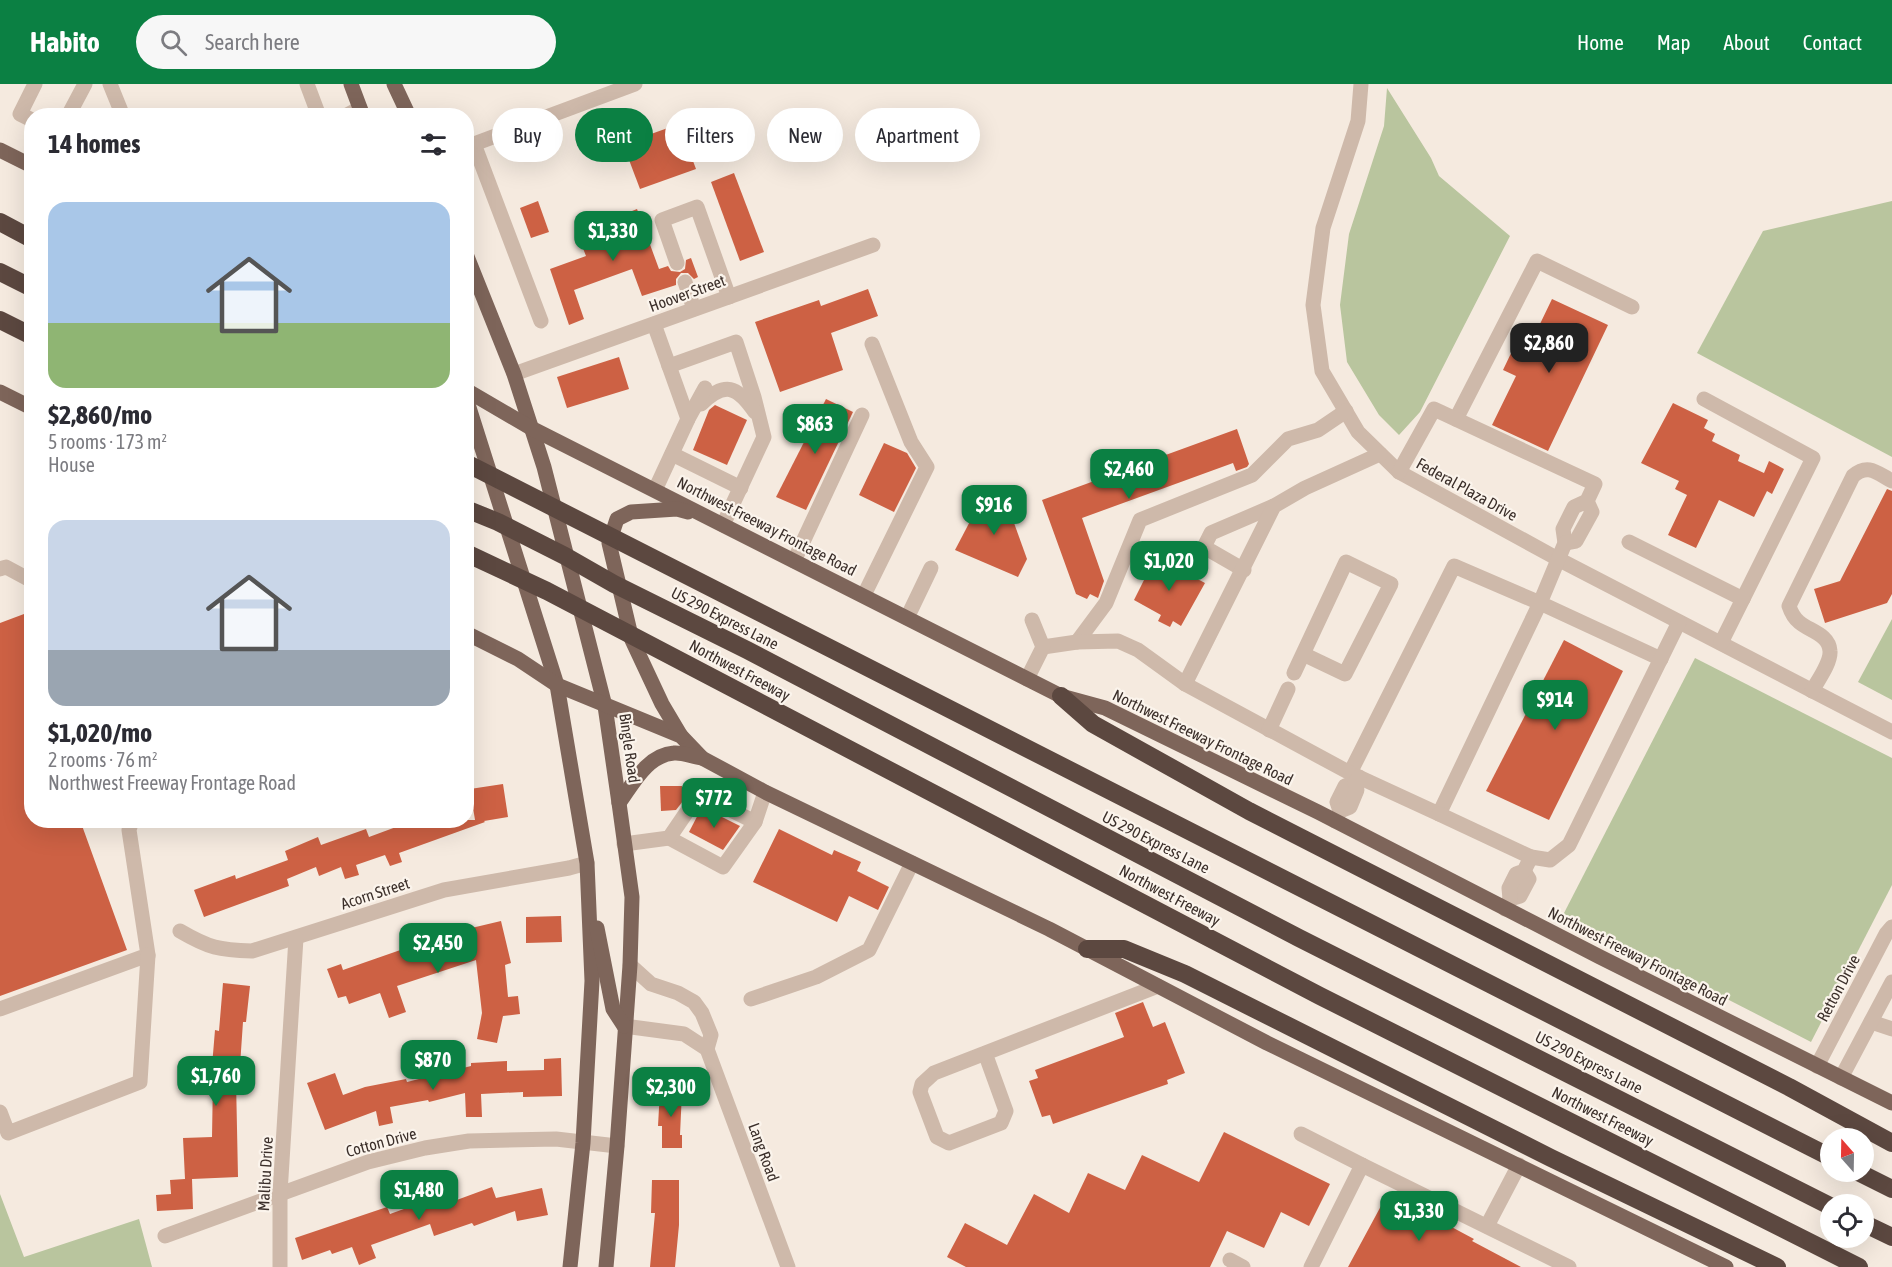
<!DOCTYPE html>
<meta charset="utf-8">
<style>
:root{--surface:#fff;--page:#f7f7f7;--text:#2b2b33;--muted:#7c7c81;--accent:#0b8043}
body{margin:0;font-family:"Asap Condensed",sans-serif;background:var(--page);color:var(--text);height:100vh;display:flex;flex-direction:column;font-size:22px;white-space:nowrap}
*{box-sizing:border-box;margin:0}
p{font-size:20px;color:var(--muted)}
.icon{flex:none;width:33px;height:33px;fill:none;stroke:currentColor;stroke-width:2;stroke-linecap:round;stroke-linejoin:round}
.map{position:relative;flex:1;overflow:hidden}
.drawer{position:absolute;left:24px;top:24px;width:450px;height:720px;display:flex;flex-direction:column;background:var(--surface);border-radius:24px;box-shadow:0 6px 24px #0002}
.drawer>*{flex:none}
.banner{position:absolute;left:492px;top:24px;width:570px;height:54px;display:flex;gap:12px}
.needle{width:39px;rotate:340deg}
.fabs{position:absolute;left:1820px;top:1044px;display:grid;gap:12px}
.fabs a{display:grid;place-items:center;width:54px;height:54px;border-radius:50%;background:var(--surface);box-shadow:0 6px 24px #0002;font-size:30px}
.price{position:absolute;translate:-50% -51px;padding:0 14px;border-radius:12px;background:var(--accent);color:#fff;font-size:20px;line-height:39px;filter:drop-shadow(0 2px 3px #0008)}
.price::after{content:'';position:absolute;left:50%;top:36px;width:18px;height:14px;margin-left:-9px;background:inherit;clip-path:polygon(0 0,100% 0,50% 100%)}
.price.active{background:#222;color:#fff}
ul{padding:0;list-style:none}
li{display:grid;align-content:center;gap:12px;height:318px;padding:0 24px}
li span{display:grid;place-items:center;height:186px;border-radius:18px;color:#555}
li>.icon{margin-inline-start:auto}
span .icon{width:108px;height:108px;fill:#fffc;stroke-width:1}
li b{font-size:26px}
h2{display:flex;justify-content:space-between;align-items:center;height:72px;padding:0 24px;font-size:26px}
.pill{padding:0 21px;border-radius:27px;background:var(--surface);box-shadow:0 6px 24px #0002;font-size:21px;line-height:54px}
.pill.active{background:var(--accent);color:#fff}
header{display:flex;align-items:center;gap:36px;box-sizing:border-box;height:84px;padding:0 30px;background:var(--accent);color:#fff}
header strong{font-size:28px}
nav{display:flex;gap:33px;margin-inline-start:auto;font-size:21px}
.search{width:420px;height:54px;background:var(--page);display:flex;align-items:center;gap:15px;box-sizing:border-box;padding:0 21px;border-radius:33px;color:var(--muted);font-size:22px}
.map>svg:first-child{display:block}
.green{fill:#b9c59e}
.building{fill:#cd6144}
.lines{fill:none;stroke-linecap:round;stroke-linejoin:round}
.minor{stroke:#ceb9aa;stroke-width:15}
.major{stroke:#7e655a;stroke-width:15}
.highway{stroke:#5c4840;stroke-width:18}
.labels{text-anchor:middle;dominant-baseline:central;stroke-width:4.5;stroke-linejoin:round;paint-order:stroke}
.street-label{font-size:16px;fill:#3b2f2a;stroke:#fbf4ec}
</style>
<header>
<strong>Habito</strong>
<div class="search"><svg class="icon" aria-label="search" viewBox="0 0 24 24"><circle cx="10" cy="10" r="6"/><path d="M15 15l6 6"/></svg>Search here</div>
<nav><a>Home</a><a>Map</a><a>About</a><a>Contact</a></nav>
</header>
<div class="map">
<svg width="1892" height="1183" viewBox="0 0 1892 1183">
<rect width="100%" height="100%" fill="#f5eadf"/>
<g class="green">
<polygon points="1387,4 1431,74 1439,92 1510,152 1420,328 1399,351 1379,331 1347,278 1340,221 1349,150 1384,42"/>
<polygon points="1892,117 1892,373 1697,269 1763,147"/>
<polygon points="1892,535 1892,616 1858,598"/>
<polygon points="1695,574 1892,674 1892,801 1811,958 1563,831"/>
<polygon points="0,1110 24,1173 139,1135 152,1183 0,1183"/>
</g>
<g class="building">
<polygon points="679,40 696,85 640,105 623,60"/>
<polygon points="734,89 764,168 740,177 711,98"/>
<polygon points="538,117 549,148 531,154 520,124"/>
<polygon points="637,125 659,185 668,182 671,187 680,188 685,185 686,176 691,174 698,193 694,195 688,189 681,189 676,195 676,201 642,212 632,185 574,206 584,235 569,241 550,185 586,172 577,149"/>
<polygon points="868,205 878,232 831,249 843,286 780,308 755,238 819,216 821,222"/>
<polygon points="1552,215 1608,241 1548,367 1492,341 1516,292 1503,286 1514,263 1526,269"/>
<polygon points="619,273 629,305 567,324 557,293"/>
<polygon points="826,315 853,328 806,426 776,413"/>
<polygon points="1673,319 1708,336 1704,344 1715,350 1712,357 1740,371 1738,377 1764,389 1769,377 1784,385 1772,410 1767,407 1754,433 1719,416 1696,464 1668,451 1687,411 1675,405 1679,397 1641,379"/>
<polygon points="715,321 747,336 727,381 693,366 709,326"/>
<polygon points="1237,345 1249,380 1247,383 1236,387 1233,379 1082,434 1104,497 1098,514 1090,510 1087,515 1076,510 1042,416"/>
<polygon points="884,359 907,369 916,384 894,428 859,411"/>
<polygon points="987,405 1005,414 1027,475 1018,493 955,466"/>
<polygon points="1887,405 1892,407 1892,510 1887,519 1825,539 1814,505 1840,497"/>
<polygon points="1154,472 1205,499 1181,542 1173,537 1170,543 1158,537 1161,531 1134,516 1145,494 1142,493"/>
<polygon points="32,527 32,736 80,736 127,866 0,912 0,539"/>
<polygon points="1564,556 1623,587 1549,736 1486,707"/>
<polygon points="503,700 508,733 484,737 485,738 399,769 402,778 390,782 385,771 356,781 359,791 345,795 341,783 319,792 316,783 287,795 289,802 204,833 194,806 235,791 236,795 288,776 285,767 318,753 321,761 366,745 369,753 415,736 475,736 470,705"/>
<polygon points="660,702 682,702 683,717 676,726 661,727"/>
<polygon points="702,723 740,742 723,766 689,748"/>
<polygon points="779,745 832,771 834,766 861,778 857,787 889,803 878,826 849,812 837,838 753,798"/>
<polygon points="561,832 562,858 526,859 526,833"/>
<polygon points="501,837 511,879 505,881 508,913 518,912 520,930 503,932 497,959 477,955 482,929 476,876 397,902 406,928 389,934 380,909 349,920 346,912 338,914 327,885 341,880 343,886 432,855 432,857 463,846"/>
<polygon points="223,899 250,902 246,938 243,938 239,996 236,996 238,1093 192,1095 193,1125 157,1127 156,1111 171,1110 170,1096 185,1095 183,1054 212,1053 213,994 211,994 215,946 219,947"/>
<polygon points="1143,918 1153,943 1165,938 1185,989 1167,996 1168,1000 1053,1040 1050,1031 1042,1033 1029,997 1038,994 1035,986 1124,953 1115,929"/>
<polygon points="561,974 562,1012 523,1013 523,1008 481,1010 482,1033 466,1033 465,1009 429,1018 428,1016 390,1023 393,1039 379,1042 376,1027 325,1046 307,999 335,989 343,1011 365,1003 406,995 407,998 471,982 471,979 507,977 507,987 544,986 544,975"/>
<polygon points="660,1006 682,1007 680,1051 682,1051 682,1064 662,1064 662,1042 658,1042"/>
<polygon points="1224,1048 1330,1100 1309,1142 1281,1128 1264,1164 1227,1147 1210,1183 966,1183 947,1173 965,1139 1007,1161 1034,1110 1069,1129 1088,1089 1125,1106 1142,1071 1199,1098"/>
<polygon points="652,1096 679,1096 679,1141 675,1183 650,1183 655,1129 651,1129"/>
<polygon points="492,1103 496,1114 542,1104 548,1131 517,1137 515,1127 474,1142 472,1139 434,1152 430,1140 371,1161 376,1174 359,1181 352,1163 332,1170 330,1166 302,1176 295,1154 387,1123 390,1130 451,1108 454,1117"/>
<polygon points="1388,1109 1474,1155 1472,1157 1521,1183 1348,1183"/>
</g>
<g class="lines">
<g class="minor">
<polyline points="110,0 123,32"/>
<polyline points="307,0 319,32"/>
<polyline points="1361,0 1358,37 1323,144 1313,221 1322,287 1358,348 1399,388 1558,475 1892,648"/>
<polyline points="68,32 85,0"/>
<polyline points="345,32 360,24"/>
<polyline points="32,36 20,30 35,0"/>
<polyline points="474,60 541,237"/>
<polyline points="466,63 635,0"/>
<polyline points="677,179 662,136 697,123 729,213"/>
<polyline points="685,198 694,225"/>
<polyline points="654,240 688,335"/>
<polyline points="669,282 736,258 754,313 764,353 723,441"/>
<polyline points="514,290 873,161"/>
<polyline points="1704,315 1813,374 1721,559"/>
<path d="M701 320C725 297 737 302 755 328"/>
<polyline points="1456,335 1537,177 1632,223"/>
<polyline points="672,370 741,404"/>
<polyline points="1399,388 1434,325 1595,400 1587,417 1574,423 1563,445 1565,459 1540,519 1439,730 1350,689 1454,482 1540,519 1661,575"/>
<polyline points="655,406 688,335 705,304"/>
<polyline points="1629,458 1743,515"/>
<polyline points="1565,459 1576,457 1592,428 1587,417"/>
<polyline points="794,477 862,331"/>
<polyline points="0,485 6,483 32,497"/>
<polyline points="1244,486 1204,463 1211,449 1274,422"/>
<polyline points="864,511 927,383 911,358 872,260"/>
<polyline points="907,534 931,484"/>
<polyline points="1077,558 1106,519 1140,436 1252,391 1288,355 1318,346 1346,327"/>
<polyline points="1043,563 1077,558 1118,557 1138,566 1185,600 1350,689"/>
<polyline points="1294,589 1346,478 1391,500 1345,590 1303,570"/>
<polyline points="1027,595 1043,563 1032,536"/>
<polyline points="1185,600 1274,422 1305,404 1380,370"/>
<path d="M1812 607C1818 596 1831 579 1830 567 1829 550 1809 547 1799 538 1794 534 1791 528 1789 522L1853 392C1868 379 1877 389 1892 397"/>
<polyline points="1269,646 1288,605"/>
<polyline points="1340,727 1337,718 1345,702 1355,699"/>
<polyline points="1439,730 1531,773"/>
<polyline points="1335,737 1340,727 1350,723 1357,706 1355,699 1359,693"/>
<polyline points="669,754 723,783 755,738"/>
<polyline points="624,760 669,754 699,710 755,738 765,708"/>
<polyline points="1510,815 1520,812 1529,795 1524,787"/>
<polyline points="1505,825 1510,815 1509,804 1516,790 1524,787 1531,773 1550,776 1569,761 1679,538"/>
<path d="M180 847C209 864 219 866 252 867L444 806 569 784 587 779"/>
<polyline points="630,881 651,900 678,909 694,918 702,929 711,951 707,965"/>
<polyline points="751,915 816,893 869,866 912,779"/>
<polyline points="0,925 148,871 129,746 132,736"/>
<polyline points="1871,938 1892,945"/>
<polyline points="624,942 684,950 707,965 788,1183"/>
<polyline points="985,969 1006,1027 1001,1039 949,1059 937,1053 920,1008 922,1000 934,989 1158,902"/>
<polyline points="1817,982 1886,850 1892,843"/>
<polyline points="1841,994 1892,898"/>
<polyline points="0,1028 8,1049 140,998 148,871"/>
<polyline points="1301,1050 1362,1081"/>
<polyline points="1487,1142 1519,1081"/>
<polyline points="165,1152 368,1078 425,1064 469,1057 556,1055 617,1062"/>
<polyline points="1230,1176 1243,1183"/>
<polyline points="280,1183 280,1109 296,854"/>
<polyline points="1311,1183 1362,1081 1569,1183"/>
</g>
<g class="major">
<polyline points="351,0 363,32"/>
<polyline points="394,0 409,32"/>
<polyline points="0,66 32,82"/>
<polyline points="466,170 514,290 544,383 605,622 619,719 632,813 630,881 617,1062 606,1183"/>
<polyline points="466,306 531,344 1061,612 1105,624 1318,728 1600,873 1892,1019"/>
<polyline points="0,308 32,324"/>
<polyline points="466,314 557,601 587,779 592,897 583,1059 570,1183"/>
<polyline points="466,549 518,575 557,601 681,652 702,674 765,708 1049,845 1267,959 1726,1183"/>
<polyline points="681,652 662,620 632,556 609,459 617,435 631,428 677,425 688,428"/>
<path d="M619 719C633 700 647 671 674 669 682 668 693 673 702 674"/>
<polyline points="597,844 613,925 624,942"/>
</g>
<g class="highway">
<polyline points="0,138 32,155"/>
<polyline points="0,188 32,204"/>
<polyline points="0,236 32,252"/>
<polyline points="466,379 1830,1073"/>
<polyline points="466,425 498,438 565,472 614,500 747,566 1299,854 1830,1122"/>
<polyline points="466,469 547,507 1320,912 1859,1183"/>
<polyline points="1061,612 1093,640 1249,727 1789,1003 1892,1059"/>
<polyline points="1087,865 1124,865 1185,890 1551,1074 1777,1183"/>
<polyline points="1858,1088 1892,1105"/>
<polyline points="1863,1139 1892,1153"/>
</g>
</g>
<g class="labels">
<g class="street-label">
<text transform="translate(687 209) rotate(-20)">Hoover Street</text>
<text transform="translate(1467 405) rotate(29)">Federal Plaza Drive</text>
<text transform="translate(767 442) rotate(27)">Northwest Freeway Frontage Road</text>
<text transform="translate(725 534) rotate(27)">US 290 Express Lane</text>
<text transform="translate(740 586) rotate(28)">Northwest Freeway</text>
<text transform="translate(1203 653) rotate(26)">Northwest Freeway Frontage Road</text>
<text transform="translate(630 664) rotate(82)">Bingle Road</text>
<text transform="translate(1156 758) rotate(27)">US 290 Express Lane</text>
<text transform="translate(375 809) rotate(-18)">Acorn Street</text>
<text transform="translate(1170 811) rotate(28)">Northwest Freeway</text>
<text transform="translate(1638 872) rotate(27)">Northwest Freeway Frontage Road</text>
<text transform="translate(1838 904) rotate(-62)">Retton Drive</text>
<text transform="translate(1589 978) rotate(27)">US 290 Express Lane</text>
<text transform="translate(1603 1032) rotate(27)">Northwest Freeway</text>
<text transform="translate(381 1058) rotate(-15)">Cotton Drive</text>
<text transform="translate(764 1068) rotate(70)">Lang Road</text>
<text transform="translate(265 1090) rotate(-87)">Malibu Drive</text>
</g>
</g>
</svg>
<div class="fabs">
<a><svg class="needle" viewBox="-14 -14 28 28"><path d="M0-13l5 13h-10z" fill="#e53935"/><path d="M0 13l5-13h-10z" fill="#7c7c81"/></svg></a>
<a><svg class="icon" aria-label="locate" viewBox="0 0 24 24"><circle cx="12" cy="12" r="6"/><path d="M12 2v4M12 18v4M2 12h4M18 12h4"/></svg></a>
</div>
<b class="price" style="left:613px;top:178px">$1,330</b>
<b class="price active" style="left:1549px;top:290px">$2,860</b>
<b class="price" style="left:815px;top:371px">$863</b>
<b class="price" style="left:1129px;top:416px">$2,460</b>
<b class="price" style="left:994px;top:452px">$916</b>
<b class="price" style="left:1169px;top:508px">$1,020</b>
<b class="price" style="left:1555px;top:647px">$914</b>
<b class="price" style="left:714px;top:745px">$772</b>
<b class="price" style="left:438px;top:890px">$2,450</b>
<b class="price" style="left:433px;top:1007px">$870</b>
<b class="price" style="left:216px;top:1023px">$1,760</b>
<b class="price" style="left:671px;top:1034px">$2,300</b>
<b class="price" style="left:419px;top:1137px">$1,480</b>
<b class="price" style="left:1419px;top:1158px">$1,330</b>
<div class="banner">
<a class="pill">Buy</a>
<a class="pill active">Rent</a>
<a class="pill">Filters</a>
<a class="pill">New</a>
<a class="pill">Apartment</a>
</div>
<section class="drawer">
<h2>14 homes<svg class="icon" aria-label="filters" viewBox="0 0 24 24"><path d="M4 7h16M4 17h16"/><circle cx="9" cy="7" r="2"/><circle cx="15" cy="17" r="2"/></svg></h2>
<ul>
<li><span style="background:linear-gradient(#a9c7e8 65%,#8fb573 0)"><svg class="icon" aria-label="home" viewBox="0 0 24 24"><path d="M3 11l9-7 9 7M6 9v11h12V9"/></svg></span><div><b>$2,860/mo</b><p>5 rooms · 173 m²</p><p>House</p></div></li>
<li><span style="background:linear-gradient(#c9d6e8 70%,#9aa5b1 0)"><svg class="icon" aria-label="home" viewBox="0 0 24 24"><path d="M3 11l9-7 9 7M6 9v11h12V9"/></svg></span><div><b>$1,020/mo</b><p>2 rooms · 76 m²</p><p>Northwest Freeway Frontage Road</p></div></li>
</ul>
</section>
</div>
